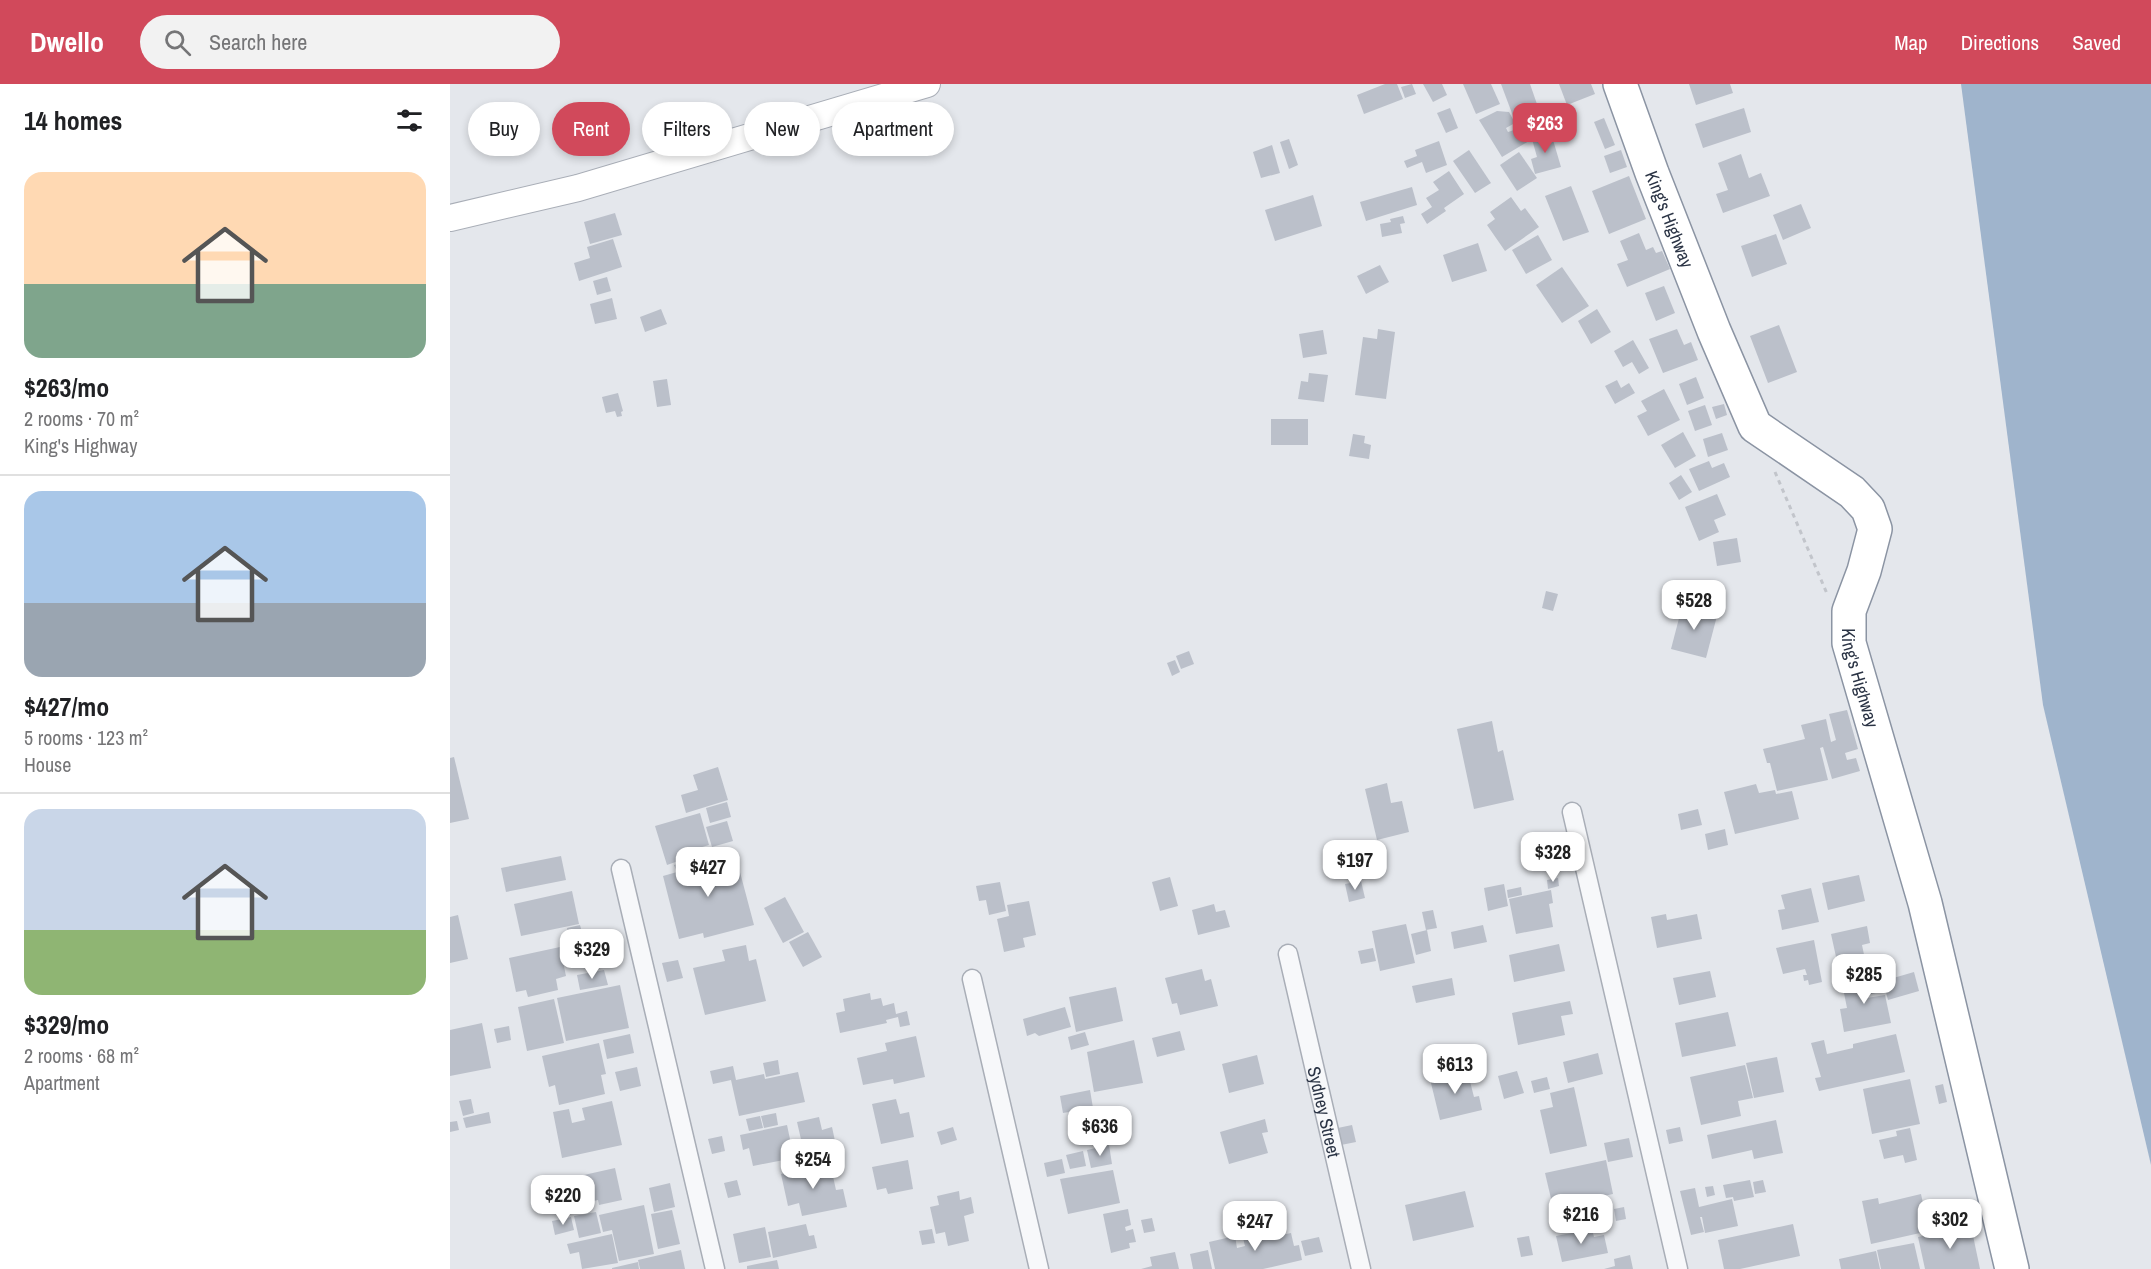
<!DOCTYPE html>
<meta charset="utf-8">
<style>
:root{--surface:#fff;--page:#f2f2f2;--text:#202124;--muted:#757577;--line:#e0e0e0;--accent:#d1495b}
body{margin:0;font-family:"Archivo Narrow",sans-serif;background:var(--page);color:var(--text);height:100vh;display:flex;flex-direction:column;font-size:22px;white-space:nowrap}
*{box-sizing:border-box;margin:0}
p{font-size:20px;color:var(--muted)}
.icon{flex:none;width:33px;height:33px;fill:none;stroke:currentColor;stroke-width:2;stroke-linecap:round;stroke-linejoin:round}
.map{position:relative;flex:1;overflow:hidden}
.details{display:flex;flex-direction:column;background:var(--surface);width:450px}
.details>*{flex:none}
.top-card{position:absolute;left:18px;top:18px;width:570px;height:54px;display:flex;gap:12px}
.price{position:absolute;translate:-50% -51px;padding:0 14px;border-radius:12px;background:#fff;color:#222;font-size:20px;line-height:39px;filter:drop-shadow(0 2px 3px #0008)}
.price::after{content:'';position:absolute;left:50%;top:36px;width:18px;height:14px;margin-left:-9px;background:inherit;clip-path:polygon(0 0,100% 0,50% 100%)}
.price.selected{background:var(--accent);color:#fff}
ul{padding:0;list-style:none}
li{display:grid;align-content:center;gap:12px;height:318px;padding:0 24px}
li+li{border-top:2px solid var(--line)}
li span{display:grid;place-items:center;height:186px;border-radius:18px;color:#555}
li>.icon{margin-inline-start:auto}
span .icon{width:108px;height:108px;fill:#fffc;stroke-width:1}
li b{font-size:26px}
h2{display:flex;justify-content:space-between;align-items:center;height:72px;padding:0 24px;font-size:26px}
.tag{padding:0 21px;border-radius:27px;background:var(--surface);box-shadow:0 3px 9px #0003;font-size:21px;line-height:54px}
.tag.selected{background:var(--accent);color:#fff}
header{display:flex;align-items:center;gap:36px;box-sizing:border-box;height:84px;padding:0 30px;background:var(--accent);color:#fff}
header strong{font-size:28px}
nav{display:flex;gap:33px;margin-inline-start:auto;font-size:21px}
.search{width:420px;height:54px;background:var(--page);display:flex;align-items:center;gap:15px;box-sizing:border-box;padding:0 21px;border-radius:33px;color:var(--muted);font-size:22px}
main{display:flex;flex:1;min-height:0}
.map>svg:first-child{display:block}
.water{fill:#9fb4cc}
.building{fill:#bbc0ca}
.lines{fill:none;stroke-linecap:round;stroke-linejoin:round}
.street-casing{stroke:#a9aeb7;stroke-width:21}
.secondary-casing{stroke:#a9aeb7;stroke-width:28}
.highway-casing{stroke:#8b94a3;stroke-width:36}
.path{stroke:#c2c5cb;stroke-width:3;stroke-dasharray:4.5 4.5;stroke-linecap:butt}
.street{stroke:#f7f8fa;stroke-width:18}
.secondary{stroke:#fff;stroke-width:26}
.highway{stroke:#fff;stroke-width:33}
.labels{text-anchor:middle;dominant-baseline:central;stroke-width:4.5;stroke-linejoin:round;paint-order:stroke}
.street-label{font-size:18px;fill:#2b3445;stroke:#f4f6f9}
</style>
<header>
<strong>Dwello</strong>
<div class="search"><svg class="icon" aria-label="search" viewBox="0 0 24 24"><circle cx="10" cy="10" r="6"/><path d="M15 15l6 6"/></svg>Search here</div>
<nav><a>Map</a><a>Directions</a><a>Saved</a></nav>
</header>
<main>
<section class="details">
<h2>14 homes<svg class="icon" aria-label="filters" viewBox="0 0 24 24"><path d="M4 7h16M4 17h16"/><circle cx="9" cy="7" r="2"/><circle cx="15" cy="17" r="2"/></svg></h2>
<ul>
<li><span style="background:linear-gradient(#ffd9b3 60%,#7fa58c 0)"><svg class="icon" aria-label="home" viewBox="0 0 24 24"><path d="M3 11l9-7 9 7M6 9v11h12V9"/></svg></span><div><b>$263/mo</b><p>2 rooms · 70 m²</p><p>King's Highway</p></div></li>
<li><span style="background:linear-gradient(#a9c7e8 60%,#9aa5b1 0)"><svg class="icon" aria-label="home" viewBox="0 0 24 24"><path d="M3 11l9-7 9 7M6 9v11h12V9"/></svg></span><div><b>$427/mo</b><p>5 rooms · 123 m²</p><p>House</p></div></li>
<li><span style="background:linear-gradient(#c9d6e8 65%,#8fb573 0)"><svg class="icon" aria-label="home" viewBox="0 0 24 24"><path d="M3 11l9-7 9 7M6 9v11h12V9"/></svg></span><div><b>$329/mo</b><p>2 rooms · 68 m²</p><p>Apartment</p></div></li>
</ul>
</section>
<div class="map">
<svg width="1701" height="1185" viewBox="0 0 1701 1185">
<rect width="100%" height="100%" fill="#e4e7ec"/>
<polygon class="water" points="1511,0 1701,0 1701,1081 1593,621"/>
<g class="building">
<polygon points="935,0 947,0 953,15 914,30 907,11"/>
<polygon points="962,0 966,10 955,14 951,3"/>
<polygon points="973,0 992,0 997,11 983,18"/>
<polygon points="1013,0 1041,0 1050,20 1026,30"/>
<polygon points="1051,0 1080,0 1088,23 1063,32"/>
<polygon points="1109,0 1141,0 1145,10 1117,21"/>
<polygon points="1239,0 1280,0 1283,9 1246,21"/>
<polygon points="1000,24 1008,44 996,49 987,29"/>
<polygon points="1294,24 1301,48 1253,64 1245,40"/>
<polygon points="1047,27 1059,28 1065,39 1056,44 1058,48 1076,42 1079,57 1052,73 1029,36"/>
<polygon points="1154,34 1165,61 1155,65 1144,38"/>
<polygon points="1101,49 1111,83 1085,90 1081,75 1087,73 1082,55"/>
<polygon points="839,55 848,81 839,85 830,58"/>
<polygon points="989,57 997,81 976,89 972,78 957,84 954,77 967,72 965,66"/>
<polygon points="822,61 830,89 811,94 803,68"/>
<polygon points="1019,66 1041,99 1025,109 1003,77"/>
<polygon points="1171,66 1177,83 1160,89 1154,72"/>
<polygon points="1069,68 1087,94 1067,107 1050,81"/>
<polygon points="1291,70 1299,94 1311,89 1320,112 1273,129 1266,110 1278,106 1268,79"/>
<polygon points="999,87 1014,110 994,124 996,127 977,140 971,130 982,123 976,114 989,106 983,98"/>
<polygon points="1179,92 1196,135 1159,150 1142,107"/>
<polygon points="1121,102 1139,148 1113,157 1095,112"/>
<polygon points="962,103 967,121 916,137 910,118"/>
<polygon points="863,111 872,142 825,157 815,126"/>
<polygon points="1061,113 1071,127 1075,124 1089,143 1055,167 1037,141 1045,135 1040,128"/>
<polygon points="1351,120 1361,144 1333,156 1323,131"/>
<polygon points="165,129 172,151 140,160 134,138"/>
<polygon points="953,132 955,139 950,140 952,149 932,153 930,140 941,138 940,135"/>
<polygon points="1189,149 1196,166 1203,163 1206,169 1212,167 1220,185 1177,203 1167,180 1178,176 1170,157"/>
<polygon points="1326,150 1337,180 1302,193 1291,162"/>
<polygon points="1088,151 1102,176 1076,190 1062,166"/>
<polygon points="163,155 172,183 129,197 124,179 140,174 137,163"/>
<polygon points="1028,159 1037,187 1002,198 993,171"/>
<polygon points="930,181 939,198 916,210 907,192"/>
<polygon points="1112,183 1139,222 1112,239 1086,201"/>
<polygon points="157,193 161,207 147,211 143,197"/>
<polygon points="1214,202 1225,229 1206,237 1195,209"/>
<polygon points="162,214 167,235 145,240 140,220"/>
<polygon points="211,225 217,240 195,248 190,233"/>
<polygon points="1147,225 1161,248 1141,260 1128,237"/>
<polygon points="1329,241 1347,288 1318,299 1300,252"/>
<polygon points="928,245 945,248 936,315 905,311 913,253 927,255"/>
<polygon points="1227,245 1234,261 1241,258 1248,276 1213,289 1199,255"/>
<polygon points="873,246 877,270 853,274 849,250"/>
<polygon points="1183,256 1199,284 1189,290 1182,278 1173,283 1164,267"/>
<polygon points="859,289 878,291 874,318 848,315 851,297 858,298"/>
<polygon points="1246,293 1254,314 1237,321 1229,300"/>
<polygon points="217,295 221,321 207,323 203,297"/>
<polygon points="1167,296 1171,304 1179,299 1185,309 1165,320 1155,302"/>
<polygon points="1214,305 1230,336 1198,352 1187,332 1197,327 1191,317"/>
<polygon points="168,309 173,327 171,328 172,332 167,333 165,327 156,329 152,313"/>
<polygon points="1274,320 1277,331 1266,335 1262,323"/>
<polygon points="1255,321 1262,341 1245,347 1238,327"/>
<rect x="821" y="335" width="37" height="26"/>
<polygon points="1233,348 1246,372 1225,384 1211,361"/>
<polygon points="1272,349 1278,366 1258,373 1253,355"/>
<polygon points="903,350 915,352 914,359 921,361 919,375 899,372"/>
<polygon points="1259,377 1262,384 1274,379 1280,393 1249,407 1239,385"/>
<polygon points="1231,391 1242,408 1229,416 1219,399"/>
<polygon points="1267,410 1276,431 1264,436 1269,448 1249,457 1235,423"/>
<polygon points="1287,454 1291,478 1267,482 1263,458"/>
<polygon points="1096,507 1108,510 1103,527 1092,524"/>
<polygon points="1233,519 1268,528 1256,574 1221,565"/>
<polygon points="739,567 744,580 731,585 726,572"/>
<polygon points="725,576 730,588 722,592 717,579"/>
<polygon points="1397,626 1408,665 1395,669 1397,676 1406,674 1410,687 1382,695 1373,663 1370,664 1378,696 1327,707 1320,679 1317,679 1313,665 1355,655 1351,641 1376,635 1381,658 1386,656 1379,630"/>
<polygon points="1042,637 1048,668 1053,666 1064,716 1024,725 1007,645"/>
<polygon points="4,673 19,735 0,739 0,674"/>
<polygon points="268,683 278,716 236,729 231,711 248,706 243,691"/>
<polygon points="937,699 941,719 952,717 959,748 927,756 915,705"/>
<polygon points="1306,700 1309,709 1325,706 1326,710 1342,707 1349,735 1285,750 1274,708"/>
<polygon points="277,718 281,733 260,739 256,724"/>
<polygon points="1248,725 1252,741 1231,746 1228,730"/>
<polygon points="250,729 259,761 229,770 231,776 217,781 205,742"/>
<polygon points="277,737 283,757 262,763 256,743"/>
<polygon points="1275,745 1278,761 1258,766 1255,750"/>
<polygon points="259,771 261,779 286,773 304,841 254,854 253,849 229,855 213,792 227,788 224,781"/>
<polygon points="111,772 116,796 56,808 51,784"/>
<polygon points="1409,791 1415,817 1378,826 1372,799"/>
<polygon points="720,793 728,822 710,827 702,798"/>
<polygon points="1108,794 1109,802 1098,805 1097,796"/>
<polygon points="911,797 915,814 899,818 895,800"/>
<polygon points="550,798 556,827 539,831 536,816 529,817 526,802"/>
<polygon points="1054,800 1058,822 1038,827 1034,804"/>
<polygon points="1071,803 1072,811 1058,814 1057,806"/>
<polygon points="1361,804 1369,838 1332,846 1328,826 1335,825 1331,811"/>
<polygon points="1101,806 1103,819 1099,820 1103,843 1066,850 1059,815"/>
<polygon points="122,807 129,840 71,852 64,820"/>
<polygon points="335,813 354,848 333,859 314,824"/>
<polygon points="579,817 586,851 573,854 575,863 554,868 547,835 559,832 557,821"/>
<polygon points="764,820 766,828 775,826 780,843 748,851 742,826"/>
<polygon points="983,826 987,844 976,846 972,828"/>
<polygon points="1216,830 1217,836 1247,830 1252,855 1207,864 1201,833"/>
<polygon points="8,831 18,875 0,879 0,833"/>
<polygon points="956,840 965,879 930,887 922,847"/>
<polygon points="130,841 133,852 119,855 117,844"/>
<polygon points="1033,841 1037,858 1004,865 1001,848"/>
<polygon points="1417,842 1420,859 1412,861 1417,885 1390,891 1381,850"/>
<polygon points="977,846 981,867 966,871 961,850"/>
<polygon points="358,848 372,873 353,883 339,858"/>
<polygon points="1364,856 1372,898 1359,901 1358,896 1354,897 1353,891 1357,891 1355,885 1333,890 1326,864"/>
<polygon points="1109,860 1115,887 1064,898 1059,871"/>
<polygon points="296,861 299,877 306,875 316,917 255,931 243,884 275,877 272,866"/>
<polygon points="110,863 116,892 106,895 108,906 78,913 76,906 66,908 59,874"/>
<polygon points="140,864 143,877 127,881 125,868"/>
<polygon points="923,864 926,877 911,880 908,867"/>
<polygon points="228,876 233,894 217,898 212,879"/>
<polygon points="752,885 755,897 761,895 768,922 730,931 727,919 722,920 715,894"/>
<polygon points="154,886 158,901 130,906 127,891"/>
<polygon points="1260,887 1266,913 1229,921 1223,894"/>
<polygon points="1464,888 1469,907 1438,916 1433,897"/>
<polygon points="1428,892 1431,908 1410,912 1411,915 1435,911 1441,939 1394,948 1390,925 1397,924 1392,899"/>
<polygon points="1002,894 1005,911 966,919 962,902"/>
<polygon points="170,901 179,944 116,957 107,914"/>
<polygon points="666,903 673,937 626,948 619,913"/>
<polygon points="420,909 421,916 431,914 433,922 444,919 446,930 457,927 460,941 450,943 448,933 436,936 437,939 390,949 386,929 395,927 393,915"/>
<polygon points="104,915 114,959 77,967 68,923"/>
<polygon points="1120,917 1123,930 1111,932 1115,951 1068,961 1062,929"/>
<polygon points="615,923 621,943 589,952 585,949 577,952 573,935"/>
<polygon points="1278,928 1286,962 1232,973 1225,939"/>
<polygon points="32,939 41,984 0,992 0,946"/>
<polygon points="59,942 61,956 47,959 44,945"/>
<polygon points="730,947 735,966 707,973 702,954"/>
<polygon points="635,948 639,961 621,966 618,953"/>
<polygon points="180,950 184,969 157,975 153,956"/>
<polygon points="1446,950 1455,988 1369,1007 1365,994 1371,993 1361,959 1374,956 1377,970 1403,964 1403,960"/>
<polygon points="466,952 475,993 444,1000 443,995 413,1001 407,974 437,967 435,959"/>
<polygon points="684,956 693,999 644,1008 637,968"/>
<polygon points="149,959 156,990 151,991 155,1010 109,1021 105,1001 99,1003 92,972"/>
<polygon points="1148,969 1153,990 1118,999 1113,978"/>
<polygon points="807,971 814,1000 779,1009 772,980"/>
<polygon points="1327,973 1334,1008 1304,1014 1296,979"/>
<polygon points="328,976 330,990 316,993 313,979"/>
<polygon points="1295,981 1303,1014 1288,1017 1291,1032 1251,1041 1240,993"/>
<polygon points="283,982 286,996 314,990 315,995 348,988 355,1018 289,1032 281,996 263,1000 260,987"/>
<polygon points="187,983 191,1002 170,1007 165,988"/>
<polygon points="1017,986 1024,1013 1029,1012 1032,1026 990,1036 980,995"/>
<polygon points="1067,987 1074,1009 1054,1015 1048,992"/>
<polygon points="1097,993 1100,1005 1084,1009 1081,997"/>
<polygon points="1460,995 1470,1040 1422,1050 1413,1005"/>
<polygon points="1493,1000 1497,1018 1489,1020 1485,1002"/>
<polygon points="1124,1003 1137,1062 1100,1070 1090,1026 1103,1023 1100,1009"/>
<polygon points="640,1006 643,1024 613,1029 610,1012"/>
<polygon points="21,1015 24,1029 13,1032 9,1017"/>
<polygon points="446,1015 450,1030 459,1028 464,1053 431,1060 422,1020"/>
<polygon points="162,1017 172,1061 112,1074 103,1028 119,1025 122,1039 135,1036 132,1024"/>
<polygon points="39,1028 41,1039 16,1044 13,1034"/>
<polygon points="326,1029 328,1041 314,1044 311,1032"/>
<polygon points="310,1032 313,1044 299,1047 296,1035"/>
<polygon points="369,1033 372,1046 382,1043 385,1057 353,1064 347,1038"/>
<polygon points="815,1035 818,1048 812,1049 818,1069 779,1080 770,1048"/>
<polygon points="1326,1036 1333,1069 1304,1075 1302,1066 1262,1075 1257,1051"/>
<polygon points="7,1037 9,1046 0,1048 0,1038"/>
<polygon points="337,1041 344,1074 303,1082 299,1064 293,1066 290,1051"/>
<polygon points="902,1041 906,1058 886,1062 883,1045"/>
<polygon points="503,1043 507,1056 491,1061 487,1048"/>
<polygon points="1230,1043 1233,1057 1219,1060 1216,1046"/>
<polygon points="1460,1044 1467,1076 1455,1079 1453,1071 1434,1075 1429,1056 1447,1052 1446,1047"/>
<polygon points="272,1052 275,1067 262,1070 258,1055"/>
<polygon points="1179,1054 1183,1073 1158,1078 1154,1059"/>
<polygon points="659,1061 662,1080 641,1084 637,1066"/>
<polygon points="633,1067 636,1082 620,1085 616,1071"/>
<polygon points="612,1075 615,1089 597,1093 594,1079"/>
<polygon points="458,1076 463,1105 438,1110 436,1104 427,1106 422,1083"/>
<polygon points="1156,1076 1163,1110 1103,1123 1095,1089"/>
<polygon points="380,1079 386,1106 393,1105 397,1123 352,1132 349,1119 338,1122 331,1090"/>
<polygon points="165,1084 172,1116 149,1121 148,1116 131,1120 125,1093"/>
<polygon points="663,1086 670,1119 618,1130 610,1095"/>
<polygon points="287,1096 291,1111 278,1114 274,1099"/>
<polygon points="1300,1096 1304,1113 1284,1117 1283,1113 1276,1114 1273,1101"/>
<polygon points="1313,1096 1316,1108 1305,1110 1303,1098"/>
<polygon points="123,1098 126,1115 113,1118 109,1101"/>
<polygon points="220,1099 225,1123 204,1128 199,1104"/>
<polygon points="1263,1102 1265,1111 1257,1113 1255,1103"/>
<polygon points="1245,1104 1249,1123 1282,1115 1288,1142 1255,1149 1252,1133 1250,1133 1254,1148 1241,1151 1230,1107"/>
<polygon points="509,1107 510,1116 521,1113 524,1129 514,1132 519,1157 498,1162 495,1148 486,1150 480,1123 489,1121 487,1112"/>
<polygon points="1015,1107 1024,1143 963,1157 955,1121"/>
<polygon points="1471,1110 1479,1147 1421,1160 1412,1117 1428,1114 1429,1120"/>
<polygon points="194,1121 204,1170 169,1177 162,1146 153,1148 149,1131"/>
<polygon points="1174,1123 1176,1135 1166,1137 1164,1125"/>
<polygon points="678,1125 681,1141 675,1143 676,1147 683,1145 686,1158 679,1159 680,1164 661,1169 653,1130"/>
<polygon points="222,1126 230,1160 208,1165 201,1130"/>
<polygon points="146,1128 151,1149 129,1154 124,1132"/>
<polygon points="121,1133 124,1146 105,1151 102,1137"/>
<polygon points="702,1134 705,1147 694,1149 691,1136"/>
<polygon points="356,1140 359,1152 364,1151 367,1164 323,1174 318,1148"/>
<polygon points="1343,1140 1350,1172 1290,1185 1274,1185 1268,1156"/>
<polygon points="1521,1142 1530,1185 1475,1185 1468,1153"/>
<polygon points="315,1143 321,1173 289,1179 283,1150"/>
<polygon points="482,1145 485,1159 472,1161 469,1147"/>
<polygon points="1142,1145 1144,1153 1154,1151 1158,1169 1112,1178 1106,1152"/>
<polygon points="815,1146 817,1154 841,1149 844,1162 849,1161 852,1176 813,1185 765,1185 759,1158 785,1152 787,1164 795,1162 792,1150"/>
<polygon points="162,1150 168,1179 132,1185 129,1168 120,1170 117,1160"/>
<polygon points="1079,1152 1083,1171 1071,1173 1067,1154"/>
<polygon points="869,1153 873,1168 855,1172 851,1157"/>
<polygon points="1464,1159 1470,1185 1431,1185 1427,1166"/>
<polygon points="231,1166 235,1185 190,1185 188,1176"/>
<polygon points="758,1166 762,1185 743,1185 740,1170"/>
<polygon points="1426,1167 1430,1185 1391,1185 1389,1175"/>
<polygon points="725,1168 729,1185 691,1185 702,1182 700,1173"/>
<polygon points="1180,1171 1183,1185 1154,1185 1165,1182 1164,1175"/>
<polygon points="327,1176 329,1185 297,1185 297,1182"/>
<polygon points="188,1178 189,1185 162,1185 162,1184"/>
</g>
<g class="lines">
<g class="street-casing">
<g id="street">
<polyline points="1122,728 1228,1185"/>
<polyline points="171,785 265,1185"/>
<path id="s1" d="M838 870 911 1185"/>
<polyline points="522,895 589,1185"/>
</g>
</g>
<g class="secondary-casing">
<polyline id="secondary" points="0,134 128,104 477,0"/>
</g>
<g class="highway-casing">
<g id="highway">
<path id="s2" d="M1170 0 1202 89 1264 247 1305 342 1402 408 1418 425 1425 445 1414 487 1399 527V559L1475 819 1562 1185"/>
</g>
</g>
<polyline class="path" points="1325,388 1378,512"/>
<use href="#street" class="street"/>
<use href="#secondary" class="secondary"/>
<use href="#highway" class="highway"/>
</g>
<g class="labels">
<g class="street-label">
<text stroke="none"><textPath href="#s2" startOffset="144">King's Highway</textPath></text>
<text stroke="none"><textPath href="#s2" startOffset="684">King's Highway</textPath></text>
<text stroke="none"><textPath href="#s1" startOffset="162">Sydney Street</textPath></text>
</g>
</g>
</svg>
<b class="price selected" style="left:1095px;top:70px">$263</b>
<b class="price" style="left:1244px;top:547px">$528</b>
<b class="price" style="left:1103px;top:799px">$328</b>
<b class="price" style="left:905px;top:807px">$197</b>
<b class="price" style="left:258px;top:814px">$427</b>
<b class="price" style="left:142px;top:896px">$329</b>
<b class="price" style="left:1414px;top:921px">$285</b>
<b class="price" style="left:1005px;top:1011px">$613</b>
<b class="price" style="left:650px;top:1073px">$636</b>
<b class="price" style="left:363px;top:1106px">$254</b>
<b class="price" style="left:113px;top:1142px">$220</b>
<b class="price" style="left:1131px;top:1161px">$216</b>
<b class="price" style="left:1500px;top:1166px">$302</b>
<b class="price" style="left:805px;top:1168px">$247</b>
<div class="top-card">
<a class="tag">Buy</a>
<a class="tag selected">Rent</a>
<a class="tag">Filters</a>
<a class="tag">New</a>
<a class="tag">Apartment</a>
</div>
</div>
</main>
